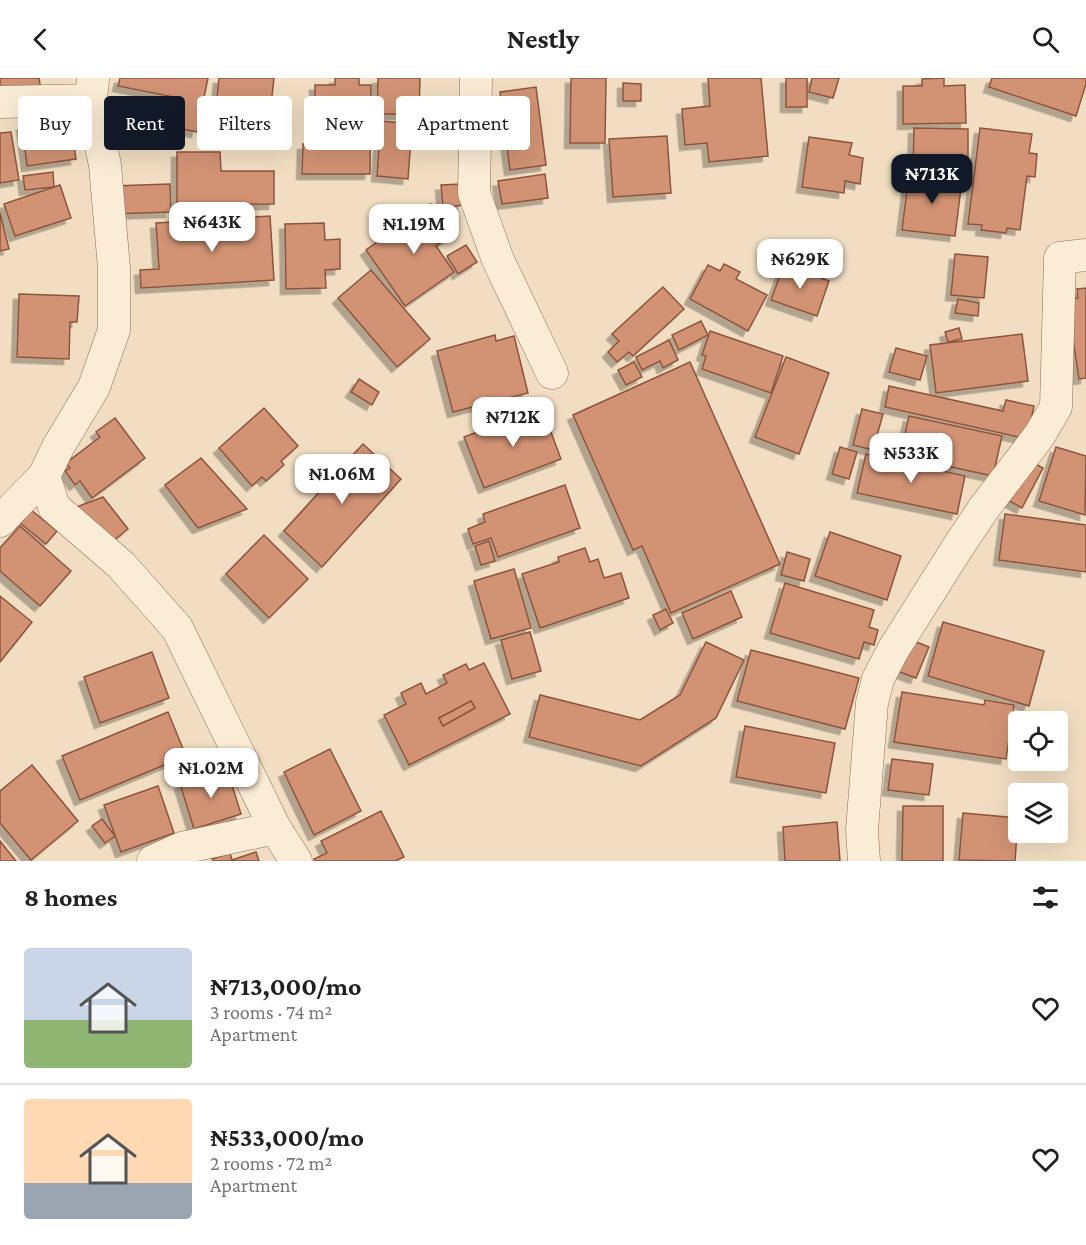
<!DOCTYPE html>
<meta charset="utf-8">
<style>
:root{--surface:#fff;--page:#f6f6f6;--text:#202124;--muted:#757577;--line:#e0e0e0;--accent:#111827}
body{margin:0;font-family:"Crimson Pro",serif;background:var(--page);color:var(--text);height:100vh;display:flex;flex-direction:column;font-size:22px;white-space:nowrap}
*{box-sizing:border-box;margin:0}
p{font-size:20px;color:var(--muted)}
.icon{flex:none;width:33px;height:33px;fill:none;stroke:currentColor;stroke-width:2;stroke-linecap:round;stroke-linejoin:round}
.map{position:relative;height:783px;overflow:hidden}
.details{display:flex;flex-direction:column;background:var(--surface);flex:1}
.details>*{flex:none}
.guide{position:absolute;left:18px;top:18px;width:600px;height:54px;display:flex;gap:12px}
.fabs{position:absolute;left:1008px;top:633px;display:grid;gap:12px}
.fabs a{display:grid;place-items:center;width:60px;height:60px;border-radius:6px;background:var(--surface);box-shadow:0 6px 24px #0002;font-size:30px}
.price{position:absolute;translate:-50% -51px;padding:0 14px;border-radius:12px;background:#fff;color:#222;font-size:20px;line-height:39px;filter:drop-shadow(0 2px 3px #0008)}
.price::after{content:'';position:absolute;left:50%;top:36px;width:18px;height:14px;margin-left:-9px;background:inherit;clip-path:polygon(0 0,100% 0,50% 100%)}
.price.on{background:var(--accent);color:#fff}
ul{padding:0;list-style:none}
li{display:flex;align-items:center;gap:18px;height:150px;padding:0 24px}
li+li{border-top:2px solid var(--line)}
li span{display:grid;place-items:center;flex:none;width:168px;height:120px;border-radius:6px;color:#555}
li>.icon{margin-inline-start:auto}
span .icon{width:72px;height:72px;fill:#fffc;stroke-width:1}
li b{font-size:26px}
h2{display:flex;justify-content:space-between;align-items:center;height:72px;padding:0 24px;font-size:26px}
.tag{padding:0 21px;border-radius:6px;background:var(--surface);box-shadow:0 6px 24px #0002;font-size:21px;line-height:54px}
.tag.on{background:var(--accent);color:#fff}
header{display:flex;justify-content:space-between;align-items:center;height:78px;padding:0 24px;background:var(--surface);font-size:27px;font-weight:700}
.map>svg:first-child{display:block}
.building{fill:#d29375;stroke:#8d543c;stroke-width:1.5;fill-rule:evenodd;filter:url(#shadow)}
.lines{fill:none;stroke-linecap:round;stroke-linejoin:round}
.minor-casing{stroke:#8c6e57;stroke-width:33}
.minor{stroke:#fbecd6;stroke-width:32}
</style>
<header><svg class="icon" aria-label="back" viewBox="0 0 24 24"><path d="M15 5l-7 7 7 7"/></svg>Nestly<svg class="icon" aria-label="search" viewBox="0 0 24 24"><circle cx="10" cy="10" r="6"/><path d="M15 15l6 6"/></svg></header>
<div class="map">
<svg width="1086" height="783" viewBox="0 0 1086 783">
<defs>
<filter id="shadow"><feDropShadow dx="-5.5" dy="5.5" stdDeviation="0" flood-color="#0004"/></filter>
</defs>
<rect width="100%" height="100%" fill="#f1dec2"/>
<g class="building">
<polygon points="0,0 39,0 41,12 0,17"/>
<polygon points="120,0 208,0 197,54 173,49 179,20 118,8"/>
<polygon points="219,0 274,0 267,63 213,57"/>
<polygon points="335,0 359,0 359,7 371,7 370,96 302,96 303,66 330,67 330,60 315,60 315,7 335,7"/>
<polygon points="378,0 420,0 419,36 377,36"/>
<polygon points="571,0 606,0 605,65 570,65"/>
<polygon points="708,0 761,0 768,78 709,84 707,65 685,67 682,31 710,28"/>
<rect x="786" y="0" width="21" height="29"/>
<polygon points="812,0 839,0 833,20 809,14"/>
<polygon points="944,0 944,8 965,7 966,45 903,46 903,8 922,8 922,1"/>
<polygon points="992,0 1086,0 1086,6 1076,38 989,9"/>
<polygon points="623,5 641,6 641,23 623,23"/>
<polygon points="536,9 546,87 510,92 500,14"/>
<polygon points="70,40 76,81 27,88 22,47"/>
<polygon points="381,43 412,46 408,101 377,98"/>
<polygon points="914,50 968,51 968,90 913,89"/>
<polygon points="980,50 1032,56 1029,75 1037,76 1035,99 1027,98 1020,152 1007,150 1006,155 981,152 982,147 968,146"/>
<polygon points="11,54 19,102 0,105 0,55"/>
<polygon points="667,58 671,115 613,119 609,61"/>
<polygon points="809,59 852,65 849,77 863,80 860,106 845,103 844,115 802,109"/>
<polygon points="177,74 220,74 221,93 274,93 274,126 177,127"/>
<polygon points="53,94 54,109 25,112 23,98"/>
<polygon points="545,96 548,120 502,126 498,103"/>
<polygon points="909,96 962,102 955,158 902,152"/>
<polygon points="170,106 171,134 113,136 112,108"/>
<polygon points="461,106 463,127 443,130 441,107"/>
<polygon points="60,107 71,140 15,158 4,126"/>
<polygon points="431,126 452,157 436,168 454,194 405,228 366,172"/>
<polygon points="0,135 9,171 0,173"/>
<polygon points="270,138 274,202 141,210 140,192 159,191 156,145"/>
<polygon points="324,145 325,162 340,161 340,191 325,192 326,210 286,211 285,146"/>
<polygon points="466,167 477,184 458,196 447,178"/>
<polygon points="955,176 988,179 984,220 951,217"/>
<polygon points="724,186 740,194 736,201 767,217 748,253 690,221 708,187 720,193"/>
<polygon points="784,186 829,203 817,238 771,222"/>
<polygon points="371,192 430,261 397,289 338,220"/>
<polygon points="663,209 684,231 633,278 629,274 617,284 608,274 619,263 612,256"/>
<polygon points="1086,210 1086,300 1079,301 1067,221 1078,220 1077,211"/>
<polygon points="19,216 79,218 77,244 70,244 69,281 17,279"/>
<polygon points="958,221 979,225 978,238 955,235"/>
<polygon points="701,243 708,257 679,272 672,257"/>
<polygon points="959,250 962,261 948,264 945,254"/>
<polygon points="710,253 783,278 771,315 702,291 706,278 702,277"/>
<polygon points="1022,256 1028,303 936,315 930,267"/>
<polygon points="495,257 496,263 514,258 528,315 453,334 437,273"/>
<polygon points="669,262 678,282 663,290 660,283 642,292 636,279"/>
<polygon points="896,270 927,278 920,302 889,294"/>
<polygon points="786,279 829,295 799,376 755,359"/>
<polygon points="634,284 642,299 626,307 618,292"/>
<polygon points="690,284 780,486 671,535 642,468 633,472 573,337"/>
<polygon points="359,301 379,314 372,327 351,314"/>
<polygon points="889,308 1003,333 1006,322 1034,328 1027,361 885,329"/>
<polygon points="264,330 298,368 281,383 284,387 266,403 262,399 252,408 219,370"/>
<polygon points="542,330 561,381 484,410 464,359"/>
<polygon points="862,331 883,336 873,372 853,367"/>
<polygon points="909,338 1002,358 993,398 900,378"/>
<polygon points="115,340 145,380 92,420 80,403 75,407 65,393 70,390 66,385 100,359 96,354"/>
<polygon points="363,366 401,401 322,489 284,453"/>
<polygon points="840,369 857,374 849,401 832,396"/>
<polygon points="1056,369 1086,378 1085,437 1039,423"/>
<polygon points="866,376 965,398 957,436 857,415"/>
<polygon points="201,380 247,431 198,450 165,407"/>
<polygon points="1025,380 1043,390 1022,430 1004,420"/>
<polygon points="565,407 580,450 498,479 491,460 473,466 468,451 485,444 483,436"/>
<polygon points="103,419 128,451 108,467 71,431"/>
<polygon points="31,432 57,453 46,466 20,445"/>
<polygon points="1005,436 1086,447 1086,494 999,482"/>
<polygon points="20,448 71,493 40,528 0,493 0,470"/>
<polygon points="830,454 901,478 887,522 815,498"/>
<polygon points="264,457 308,501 269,540 226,496"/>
<polygon points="489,463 495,483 481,487 475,468"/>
<polygon points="585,470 590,484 598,481 604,500 621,495 629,520 540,550 522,496 559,484 558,479"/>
<polygon points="787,474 810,481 804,503 781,497"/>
<polygon points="514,491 531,550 491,561 474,503"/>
<polygon points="785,505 874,532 869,549 878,552 874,567 864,564 859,581 770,555"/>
<polygon points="731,513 742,539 693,561 682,535"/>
<polygon points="0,518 32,544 0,584"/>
<polygon points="666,531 673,545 660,552 653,537"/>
<polygon points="943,544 1044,573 1029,628 928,598"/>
<polygon points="530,554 541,593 512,601 501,562"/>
<polygon points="906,560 929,569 916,600 894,592"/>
<polygon points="706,564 744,582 716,640 641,688 529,659 540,617 640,642 680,617"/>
<polygon points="751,572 859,600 845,651 737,623"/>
<polygon points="152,574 169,620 100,645 84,599"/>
<path d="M484 585 510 636 409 687 384 637 406 626 401 615 421 605 426 616 447 605 443 597 466 586 469 592ZM471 623 475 630 443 648 439 640Z"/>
<polygon points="902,614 984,627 985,622 1014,627 1006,681 894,664"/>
<polygon points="471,623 475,630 443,648 439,640"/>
<polygon points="168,634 186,678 80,722 62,678"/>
<polygon points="745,648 835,665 826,715 736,699"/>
<polygon points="330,671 361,733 314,757 284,694"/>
<polygon points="892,681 933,686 929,717 888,712"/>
<polygon points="32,687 78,743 31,782 0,745 0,713"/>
<polygon points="227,691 241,736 194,751 180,706"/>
<polygon points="158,708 174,755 121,774 104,727"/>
<polygon points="903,728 943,728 943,783 902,783"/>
<polygon points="381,733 404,779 395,783 315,783 314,781 327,775 321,763"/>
<polygon points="963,735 1018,740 1015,783 959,782"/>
<polygon points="102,741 115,758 105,765 92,748"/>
<polygon points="837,744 840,783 785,783 783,749"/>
<polygon points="0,763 16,783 0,783"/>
<polygon points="256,774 259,783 213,783 212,781 230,775 232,782"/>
</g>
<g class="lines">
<g class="minor-casing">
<g id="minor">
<polyline points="476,0 474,115 498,182 552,295"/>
<polyline points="0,24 91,22 93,1"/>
<polyline points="44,398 54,429 121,487 177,550 275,750"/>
<polyline points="0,443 44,398 58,369 94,309 114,252 114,190 105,87 91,22"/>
<polyline points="153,783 182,770 275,750 296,783"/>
<polyline points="864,783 862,752 872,625 878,601 893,572 958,469 984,430 1039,358 1056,329 1060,180 1086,177"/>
</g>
</g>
<use href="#minor" class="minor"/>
</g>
</svg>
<div class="fabs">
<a><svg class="icon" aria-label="locate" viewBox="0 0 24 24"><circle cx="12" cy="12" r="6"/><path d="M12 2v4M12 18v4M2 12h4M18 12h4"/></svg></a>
<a><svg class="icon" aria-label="layers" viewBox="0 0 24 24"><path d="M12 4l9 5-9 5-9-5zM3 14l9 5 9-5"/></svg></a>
</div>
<b class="price on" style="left:932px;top:127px">₦713K</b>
<b class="price" style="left:212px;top:175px">₦643K</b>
<b class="price" style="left:414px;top:177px">₦1.19M</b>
<b class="price" style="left:800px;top:212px">₦629K</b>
<b class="price" style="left:513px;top:370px">₦712K</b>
<b class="price" style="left:911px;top:406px">₦533K</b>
<b class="price" style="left:342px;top:427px">₦1.06M</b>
<b class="price" style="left:211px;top:721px">₦1.02M</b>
<div class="guide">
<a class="tag">Buy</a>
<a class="tag on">Rent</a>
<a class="tag">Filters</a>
<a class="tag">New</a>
<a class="tag">Apartment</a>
</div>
</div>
<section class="details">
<h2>8 homes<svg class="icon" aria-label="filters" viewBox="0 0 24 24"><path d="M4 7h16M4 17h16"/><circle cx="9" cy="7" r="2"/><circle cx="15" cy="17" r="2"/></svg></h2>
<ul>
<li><span style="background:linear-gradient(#c9d6e8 60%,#8fb573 0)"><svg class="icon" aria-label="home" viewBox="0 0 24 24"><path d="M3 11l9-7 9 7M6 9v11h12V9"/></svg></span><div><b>₦713,000/mo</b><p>3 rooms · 74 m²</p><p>Apartment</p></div><svg class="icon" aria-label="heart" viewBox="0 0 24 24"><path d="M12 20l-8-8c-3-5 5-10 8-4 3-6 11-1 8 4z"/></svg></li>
<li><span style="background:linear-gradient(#ffd9b3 70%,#9aa5b1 0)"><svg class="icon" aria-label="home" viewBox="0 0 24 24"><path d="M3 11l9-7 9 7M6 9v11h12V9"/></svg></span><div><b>₦533,000/mo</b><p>2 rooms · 72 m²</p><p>Apartment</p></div><svg class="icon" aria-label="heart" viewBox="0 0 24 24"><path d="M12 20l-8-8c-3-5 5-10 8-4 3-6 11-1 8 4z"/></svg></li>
</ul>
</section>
